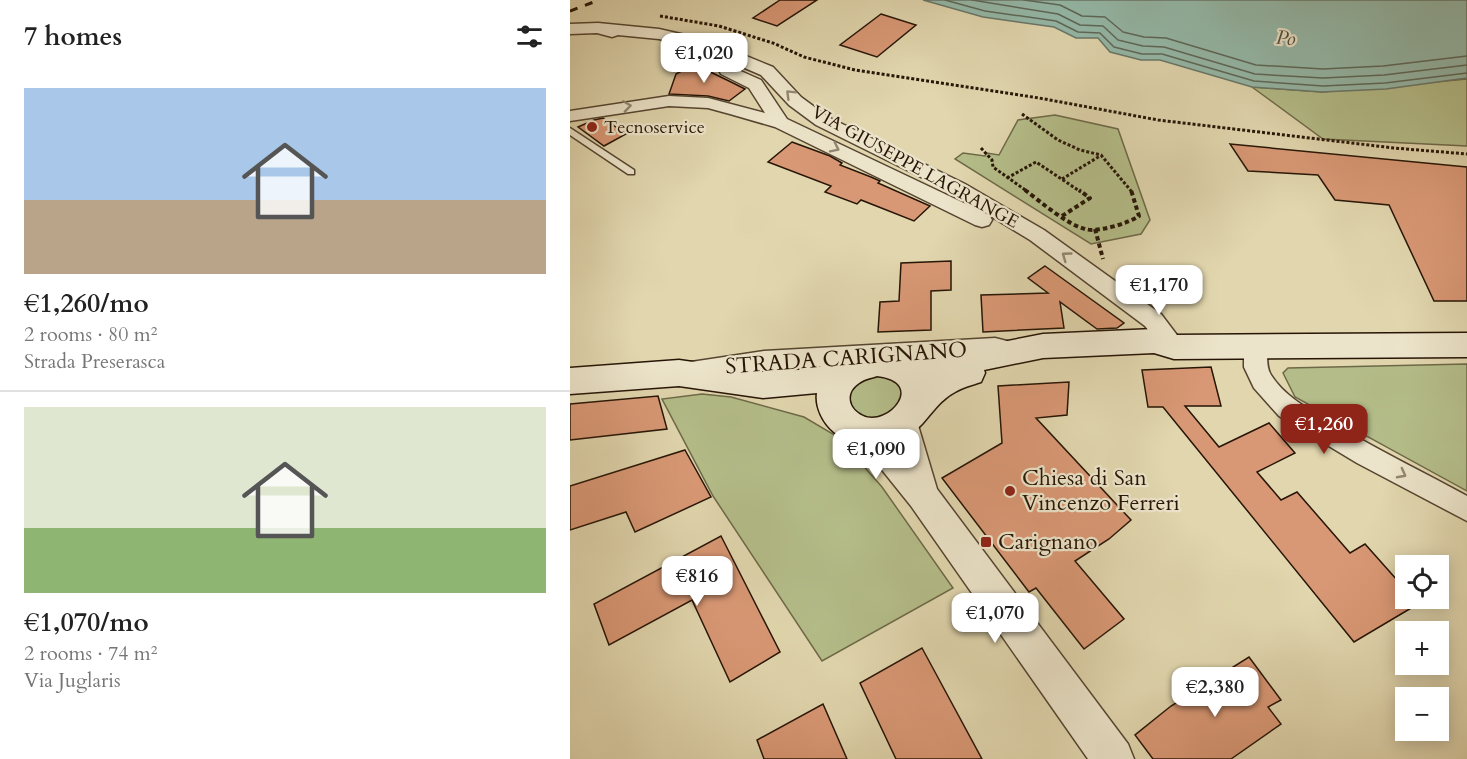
<!DOCTYPE html>
<meta charset="utf-8">
<style>
:root{--surface:#fff;--page:#f6f6f6;--text:#222;--muted:#767676;--line:#e0e0e0;--accent:#8f2418}
body{margin:0;font-family:Cardo,serif;background:var(--page);color:var(--text);height:100vh;display:flex;flex-direction:column;font-size:22px;white-space:nowrap}
*{box-sizing:border-box;margin:0}
p{font-size:20px;color:var(--muted)}
.icon{flex:none;width:33px;height:33px;fill:none;stroke:currentColor;stroke-width:2;stroke-linecap:round;stroke-linejoin:round}
.map{position:relative;flex:1;overflow:hidden}
.panel{display:flex;flex-direction:column;background:var(--surface);width:570px}
.panel>*{flex:none}
.tools{position:absolute;left:825px;top:555px;display:grid;gap:12px}
.tools a{display:grid;place-items:center;width:54px;height:54px;border-radius:0px;background:var(--surface);box-shadow:0 3px 15px #0003;font-size:30px}
.price{position:absolute;translate:-50% -51px;padding:0 14px;border-radius:12px;background:#fff;color:#222;font-size:20px;line-height:39px;filter:drop-shadow(0 2px 3px #0008)}
.price::after{content:'';position:absolute;left:50%;top:36px;width:18px;height:14px;margin-left:-9px;background:inherit;clip-path:polygon(0 0,100% 0,50% 100%)}
.price.selected{background:var(--accent);color:#fff}
ul{padding:0;list-style:none}
li{display:grid;align-content:center;gap:12px;height:318px;padding:0 24px}
li+li{border-top:2px solid var(--line)}
li span{display:grid;place-items:center;height:186px;border-radius:0px;color:#555}
li>.icon{margin-inline-start:auto}
span .icon{width:108px;height:108px;fill:#fffc;stroke-width:1}
li b{font-size:26px}
h2{display:flex;justify-content:space-between;align-items:center;height:72px;padding:0 24px;font-size:26px}
main{display:flex;flex:1;min-height:0}
.map>svg:first-child{display:block}
.green{fill:#b4bd89;stroke:#6d6948;stroke-width:1.5}
.water{fill:#94b9a9;stroke:#687768;stroke-width:1.5}
.lines{fill:none;stroke-linecap:round;stroke-linejoin:round}
.shore{stroke:#5d6758;stroke-width:1.5}
.building{fill:#d99875;stroke:#261506;stroke-width:1.5}
.service-casing{stroke:#554530;stroke-width:3}
.minor-casing{stroke:#554530;stroke-width:3}
.tertiary-casing{stroke:#554530;stroke-width:3}
.secondary-casing{stroke:#261506;stroke-width:3}
.path-far1{stroke:#261506;stroke-width:3;stroke-dasharray:3 2;stroke-linecap:butt}
.path{stroke:#261506;stroke-width:4;stroke-dasharray:4.5 3;stroke-linecap:butt}
.service{fill:#ece4ca;fill-rule:evenodd}
.minor{fill:#ece4ca;fill-rule:evenodd}
.tertiary{fill:#ece4ca;fill-rule:evenodd}
.secondary{fill:#ece4ca;fill-rule:evenodd}
.rail{stroke:#261506;stroke-width:3;stroke-dasharray:8 8;stroke-linecap:butt}
.oneway{stroke:#938772}
.poi-dot{fill:#8f2418;stroke:#ece4ca;stroke-width:2}
.labels{text-anchor:middle;dominant-baseline:central;stroke-width:4.5;stroke-linejoin:round;paint-order:stroke}
.far-poi-label{font-size:18px;fill:#261506;stroke:#ece4ca;text-anchor:start}
.far-street-label{font-size:18px;fill:#261506;stroke:#ece4ca}
.far-water-label{font-size:20px;font-style:italic;fill:#4c4e3f;stroke:#ece4ca}
.street-label{font-size:22px;fill:#261506;stroke:#ece4ca}
.poi-label{font-size:22px;fill:#261506;stroke:#ece4ca;text-anchor:start}
</style>
<main>
<section class="panel">
<h2>7 homes<svg class="icon" aria-label="filters" viewBox="0 0 24 24"><path d="M4 7h16M4 17h16"/><circle cx="9" cy="7" r="2"/><circle cx="15" cy="17" r="2"/></svg></h2>
<ul>
<li><span style="background:linear-gradient(#a9c7e8 60%,#b9a48a 0)"><svg class="icon" aria-label="home" viewBox="0 0 24 24"><path d="M3 11l9-7 9 7M6 9v11h12V9"/></svg></span><div><b>€1,260/mo</b><p>2 rooms · 80 m²</p><p>Strada Preserasca</p></div></li>
<li><span style="background:linear-gradient(#dfe7d0 65%,#8fb573 0)"><svg class="icon" aria-label="home" viewBox="0 0 24 24"><path d="M3 11l9-7 9 7M6 9v11h12V9"/></svg></span><div><b>€1,070/mo</b><p>2 rooms · 74 m²</p><p>Via Juglaris</p></div></li>
</ul>
</section>
<div class="map">
<svg width="897" height="759" viewBox="0 0 897 759">
<rect width="100%" height="100%" fill="#e1d6ae"/>
<filter id="stains"><feTurbulence type="fractalNoise" baseFrequency=".00333" numOctaves="4"/><feColorMatrix values="0 0 0 0 .2 0 0 0 0 .09 0 0 0 0 .02 0 0 0 .5 -.17"/></filter>
<radialGradient id="worn" r=".72"><stop offset=".6" stop-color="#630" stop-opacity="0"/><stop offset="1" stop-color="#630" stop-opacity=".3"/></radialGradient>
<g class="green">
<polygon points="897,79 897,146 753,139 682,87 752,92"/>
<polygon points="485,115 548,129 580,220 571,234 521,244 385,159 393,153 415,156 417,153 429,155 448,120"/>
<polygon points="897,364 897,491 725,397 713,373 718,368"/>
<path d="M304 375C316 378 331 378 332 393 335 422 277 428 278 398 278 394 280 388 283 385 288 380 298 378 304 375Z"/>
<polygon points="132,394 161,397 234,417 268,437 312,487 383,588 252,661 143,496 92,399"/>
</g>
<polygon class="water" points="353,0 897,0 897,78 816,89 752,92 682,87 590,60 571,60 540,52 528,38 506,38 484,27 413,17"/>
<g class="lines">
<g class="shore">
<polyline points="375,0 415,11 486,21 508,32 530,33 544,47 572,54 592,54 684,81 753,86 815,83 897,73"/>
<polyline points="402,0 488,14 510,25 533,26 548,40 573,46 594,47 685,74 753,78 814,75 897,65"/>
<polyline points="454,0 490,5 512,16 535,17 553,32 574,37 596,38 686,65 753,69 813,66 897,56"/>
</g>
</g>
<g class="building">
<polygon points="210,0 247,0 207,26 183,18"/>
<polygon points="311,14 346,25 307,57 270,45"/>
<polygon points="124,64 161,82 175,89 159,101 138,96 99,94 106,74"/>
<polygon points="33,118 56,134 34,146 8,127 24,120"/>
<polygon points="222,142 260,156 272,163 270,165 301,177 310,181 308,183 360,206 344,221 291,200 287,204 255,192 261,186 198,162"/>
<polygon points="660,144 897,167 897,301 864,301 819,205 765,200 748,175 678,171"/>
<polygon points="381,261 381,290 361,291 361,330 308,332 310,302 329,301 331,263"/>
<polygon points="475,266 554,323 547,328 527,329 490,302 494,328 413,332 411,295 478,293 458,278"/>
<polygon points="641,367 651,406 615,406 649,447 699,423 725,453 687,472 711,500 727,492 780,553 795,544 836,590 836,598 843,598 848,604 784,642 593,407 578,407 572,370"/>
<polygon points="499,382 497,415 466,418 561,520 539,539 505,561 554,619 514,649 466,588 459,592 372,478 432,443 428,386"/>
<polygon points="88,396 97,429 0,440 0,404"/>
<polygon points="115,450 141,497 65,532 56,512 0,530 0,486"/>
<polygon points="151,536 210,652 160,682 122,600 39,645 24,604"/>
<polygon points="352,648 412,759 326,759 290,683"/>
<polygon points="679,657 711,700 698,707 711,724 661,759 583,759 565,735 601,706"/>
<polygon points="253,704 277,759 194,759 187,740"/>
</g>
<g class="lines">
<g class="service-casing">
<polygon id="service" points="0,128 64,170 64,174 58,174 0,135"/>
</g>
<g class="minor-casing">
<g id="minor">
<polygon points="28,23 89,29 137,40 203,67 231,97 258,117 395,184 474,230 591,314 616,347 612,353 604,356 596,353 575,326 460,240 419,215 422,220 419,225 412,227 405,225 205,127 160,114 138,108 99,106 0,121 0,111 99,96 138,98 195,113 179,88 151,74 149,70 157,65 191,80 217,119 419,215 381,192 246,125 219,105 191,75 126,47 89,39 48,35 42,37 27,33 0,34 0,24"/>
<path d="M686 337 694 340C700 351 694 364 701 375 717 400 746 413 771 428 812 452 855 473 897 496V521L787 463 709 416 684 388 674 367V346L678 340Z"/>
<polygon points="425,338 441,342 445,348 441,354 433,357 194,369 121,380 113,377 109,371 113,365 121,362 194,351"/>
</g>
</g>
<g class="tertiary-casing">
<path id="tertiary" d="M331 409 342 413 347 422 367 489 558 744 564 759H518L341 506 288 440 283 431 288 422C302 417 308 420 318 431L315 422 320 413Z"/>
</g>
<g class="secondary-casing">
<path id="secondary" d="M584 329 604 335 897 333V357L604 359 584 353 473 358 414 370 415 373 411 382C402 385 393 387 385 392 371 399 362 413 352 424 330 448 290 453 264 432 253 423 245 407 247 393L193 398 109 386 0 394V368L109 360 193 372 228 370 269 363 305 351 337 358 366 355 473 334ZM307 376C358 382 318 428 293 416 278 409 274 393 289 383 294 379 301 378 307 376Z"/>
</g>
<g class="path-far1">
<polyline points="90,16 149,26 203,43 234,57 285,70 469,98 588,120 824,148 897,154"/>
<polyline points="452,114 488,140 510,150 531,155 562,192"/>
<polyline points="411,148 422,160 423,167 458,192"/>
<polyline points="437,178 466,162 511,192"/>
<polyline points="492,179 530,156"/>
</g>
<g class="path">
<path d="M455 190C471 202 496 224 515 229 527 233 559 223 569 216L561 190"/>
<polyline points="492,216 520,198 509,190"/>
<polyline points="525,229 533,259"/>
</g>
<use href="#service" class="service"/>
<use href="#minor" class="minor"/>
<use href="#tertiary" class="tertiary"/>
<use href="#secondary" class="secondary"/>
<polyline class="rail" points="0,11 29,0"/>
</g>
<defs><path id="oneway-chevron" d="M-2-3.5L2.5 0L-2 3.5" fill="none" stroke-width="1.6" stroke-linecap="round" stroke-linejoin="round" transform="scale(1.5)"/></defs>
<g class="oneway">
<use href="#oneway-chevron" transform="translate(220 94) rotate(-135)"/>
<use href="#oneway-chevron" transform="translate(57 106) rotate(-8)"/>
<use href="#oneway-chevron" transform="translate(265 148) rotate(26)"/>
<use href="#oneway-chevron" transform="translate(496 256) rotate(-144)"/>
<use href="#oneway-chevron" transform="translate(832 474) rotate(28)"/>
</g>
<g class="poi-dot">
<circle cx="22" cy="127" r="6"/>
<circle cx="440" cy="491" r="6"/>
<rect x="410" y="536" width="12" height="12" rx="3"/>
</g>
<g class="labels">
<g class="far-poi-label">
<text x="34" y="127">Tecnoservice</text>
</g>
<g class="far-street-label">
<text transform="translate(345 167) rotate(29)">VIA GIUSEPPE LAGRANGE</text>
</g>
<g class="far-water-label">
<text transform="translate(716 38) rotate(6)">Po</text>
</g>
<g class="street-label">
<text transform="translate(276 358) rotate(-4)">STRADA CARIGNANO</text>
</g>
<g class="poi-label">
<text x="452" y="478">Chiesa di San<tspan x="452" dy="25">Vincenzo Ferreri</tspan></text>
<text x="428" y="542">Carignano</text>
</g>
</g>
<rect width="100%" height="100%" filter="url(#stains)"/>
<rect width="100%" height="100%" fill="url(#worn)"/>
</svg>
<div class="tools">
<a><svg class="icon" aria-label="locate" viewBox="0 0 24 24"><circle cx="12" cy="12" r="6"/><path d="M12 2v4M12 18v4M2 12h4M18 12h4"/></svg></a>
<a>+</a>
<a>−</a>
</div>
<b class="price" style="left:134px;top:84px">€1,020</b>
<b class="price" style="left:589px;top:316px">€1,170</b>
<b class="price selected" style="left:754px;top:455px">€1,260</b>
<b class="price" style="left:306px;top:480px">€1,090</b>
<b class="price" style="left:127px;top:607px">€816</b>
<b class="price" style="left:425px;top:644px">€1,070</b>
<b class="price" style="left:645px;top:718px">€2,380</b>
</div>
</main>
